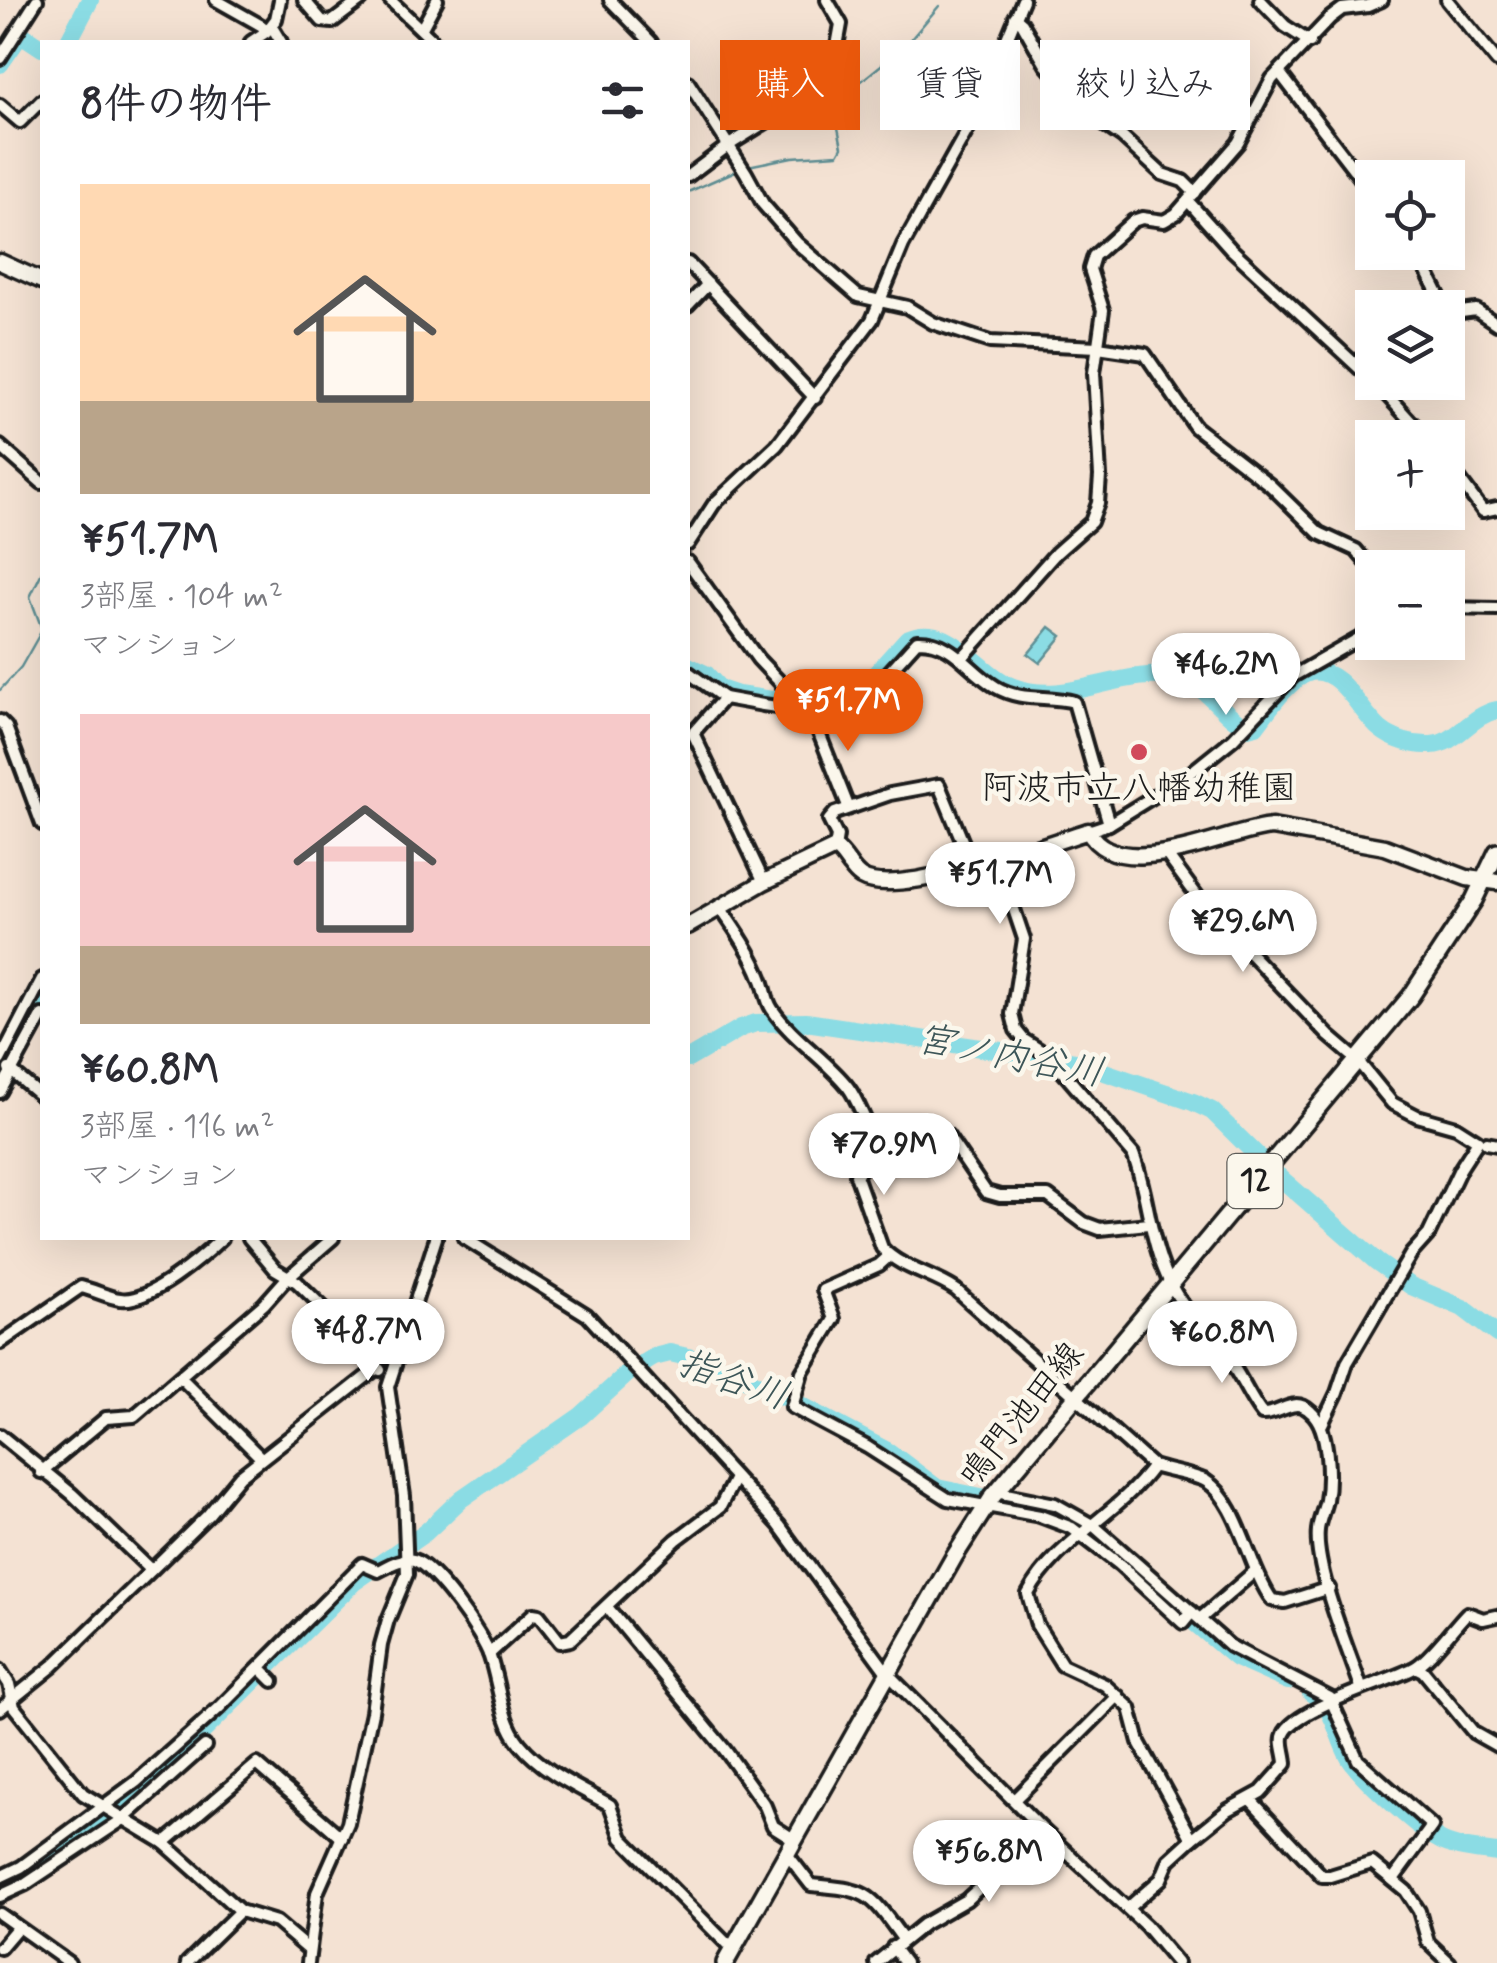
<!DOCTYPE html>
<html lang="ja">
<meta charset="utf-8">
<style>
:root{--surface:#fff;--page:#f2f2f3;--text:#2b2b33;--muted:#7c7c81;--accent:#ea580c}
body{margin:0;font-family:Mynerve,"Klee One",sans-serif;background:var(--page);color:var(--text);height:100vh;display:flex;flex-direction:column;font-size:38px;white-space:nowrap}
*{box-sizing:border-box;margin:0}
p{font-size:32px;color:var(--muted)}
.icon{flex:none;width:55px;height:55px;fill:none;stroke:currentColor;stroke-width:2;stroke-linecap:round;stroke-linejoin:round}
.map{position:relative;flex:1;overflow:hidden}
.sheet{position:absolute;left:40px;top:40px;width:650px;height:1200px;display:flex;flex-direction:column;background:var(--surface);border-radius:0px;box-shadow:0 10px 40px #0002}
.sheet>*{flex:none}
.banner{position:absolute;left:720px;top:40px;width:625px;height:90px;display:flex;gap:20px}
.controls{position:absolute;left:1355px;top:160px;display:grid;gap:20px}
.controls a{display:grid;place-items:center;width:110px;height:110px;border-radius:0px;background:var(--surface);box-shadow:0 10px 40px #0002;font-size:50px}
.price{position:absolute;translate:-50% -85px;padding:0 22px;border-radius:35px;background:#fff;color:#222;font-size:32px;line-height:65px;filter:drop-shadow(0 2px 5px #0008)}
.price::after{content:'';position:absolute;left:50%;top:60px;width:30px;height:22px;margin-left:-15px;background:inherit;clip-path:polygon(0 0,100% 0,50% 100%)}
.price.current{background:var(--accent);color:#fff}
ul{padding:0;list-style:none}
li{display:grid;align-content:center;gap:20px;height:530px;padding:0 40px}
li span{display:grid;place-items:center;height:310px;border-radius:0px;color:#555}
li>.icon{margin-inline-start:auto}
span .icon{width:180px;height:180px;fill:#fffc;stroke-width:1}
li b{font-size:42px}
h2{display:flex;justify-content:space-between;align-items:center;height:120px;padding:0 40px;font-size:42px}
.pill{padding:0 35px;border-radius:0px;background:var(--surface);box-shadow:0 10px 40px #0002;font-size:35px;line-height:90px}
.pill.current{background:var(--accent);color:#fff}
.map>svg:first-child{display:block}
.water{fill:#8bdce4;stroke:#5f8f94;stroke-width:2.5}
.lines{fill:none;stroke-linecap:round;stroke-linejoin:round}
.stream{stroke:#5f8f94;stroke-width:2.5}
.river{stroke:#8bdce4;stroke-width:18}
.street-casing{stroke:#1c1c1c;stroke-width:18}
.secondary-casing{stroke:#1c1c1c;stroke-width:21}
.primary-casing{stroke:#1c1c1c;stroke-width:22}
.street{stroke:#fbf7ec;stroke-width:10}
.secondary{stroke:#fbf7ec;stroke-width:14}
.primary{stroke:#fbf7ec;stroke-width:15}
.poi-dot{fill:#d1495b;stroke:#fbf7ec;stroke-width:4}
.labels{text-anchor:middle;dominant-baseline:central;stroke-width:9;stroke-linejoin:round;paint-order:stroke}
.shield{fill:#fbf7ec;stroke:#5f5e5a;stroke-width:2.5}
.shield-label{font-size:32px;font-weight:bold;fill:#1c1c1c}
.poi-label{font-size:35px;fill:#1c1c1c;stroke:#fbf7ec}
.street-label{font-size:35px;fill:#1c1c1c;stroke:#fbf7ec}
.water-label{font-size:38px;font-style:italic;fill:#3d5658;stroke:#fbf7ec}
</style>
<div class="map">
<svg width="1497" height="1963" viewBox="0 0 1497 1963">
<rect width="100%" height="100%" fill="#f4e2d3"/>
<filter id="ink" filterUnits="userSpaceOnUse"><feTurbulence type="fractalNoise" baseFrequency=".01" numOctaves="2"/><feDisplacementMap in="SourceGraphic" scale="20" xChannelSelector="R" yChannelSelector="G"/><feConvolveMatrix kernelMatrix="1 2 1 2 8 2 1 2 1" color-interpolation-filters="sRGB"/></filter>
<g filter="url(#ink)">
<polygon class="water" points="1050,627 1062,636 1040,663 1028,654"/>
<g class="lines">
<g class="stream">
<polyline points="748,166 792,157 838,154 842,147 836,118 849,91 906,45 939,6"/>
<polyline points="688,192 740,169"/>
<polyline points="42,629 30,597 42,572"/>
<polyline points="0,690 21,667 42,630"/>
</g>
<g class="river">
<polyline points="68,42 90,0"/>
<polyline points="0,64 21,34 42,48"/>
<path d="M688 666 707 675 720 689 738 695 821 707 842 704 854 698 907 639C950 619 978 674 1013 687 1070 708 1124 664 1181 679 1210 687 1222 716 1248 728L1256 726C1269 709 1290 677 1311 672 1341 666 1361 714 1380 729 1393 740 1414 746 1431 745 1457 744 1469 716 1497 710"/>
<polyline points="688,1059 741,1028 756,1023 806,1022 1075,1062 1193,1102 1212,1111 1276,1174 1377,1262 1411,1286 1463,1308 1497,1334"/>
<polyline points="0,1073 14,1052 42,992"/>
<path d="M1311 1693C1336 1707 1336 1736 1350 1759 1362 1778 1416 1826 1436 1838 1453 1849 1478 1850 1497 1853"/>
<polyline points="0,1886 23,1875 103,1819 185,1749 354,1582 426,1532 461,1499 581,1416 627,1374 654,1357 670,1353 692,1358 772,1390 889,1452 937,1488 1054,1512 1073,1519 1236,1658 1288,1681"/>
</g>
<g class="street-casing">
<g id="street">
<polyline points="216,0 262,26 266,32 251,42"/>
<polyline points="304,0 322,21 332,22 361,0"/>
<polyline points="390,0 434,42"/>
<polyline points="610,0 651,42"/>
<polyline points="1260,0 1285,26 1310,42"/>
<polyline points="1447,0 1497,61"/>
<polyline points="1015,17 1022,23 1046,65 1089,114 1122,137 1162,174 1183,181 1195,193"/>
<polyline points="272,27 281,42"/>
<polyline points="422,28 437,0"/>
<polyline points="266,32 276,19 280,0"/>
<polyline points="0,58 37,0"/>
<polyline points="1279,72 1372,193"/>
<polyline points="688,82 746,173 763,204 797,243 858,296 907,307 933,323 990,342 1098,347 1145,354 1195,427 1270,485 1319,533 1356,550 1372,569"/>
<polyline points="0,105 20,122 42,100"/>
<polyline points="688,176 729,145 824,86 832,74 841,24 827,0"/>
<polyline points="1188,201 1230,248 1372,380"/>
<polyline points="1417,252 1441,300 1454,313 1476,310 1497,324"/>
<polyline points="688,263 815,398"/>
<polyline points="688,305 708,284"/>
<polyline points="1357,364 1372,352"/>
<polyline points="1375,382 1426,438"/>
<polyline points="0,446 42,483"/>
<polyline points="1448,464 1483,511 1497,508"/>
<polyline points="688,544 714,504 777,445 872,320 903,245 974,118 1023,0"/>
<polyline points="688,562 758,659 795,698 799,711"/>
<polyline points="1448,608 1497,609"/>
<polyline points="963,657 1056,553 1091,522 1098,503 1100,476 1094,373 1103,310 1090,269 1094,256 1133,221 1142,218 1164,221 1176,214 1238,143 1272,79 1330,18 1342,9 1368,6 1382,0"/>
<path d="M688 672 724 698 763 705 831 715 851 711 861 703 917 641C954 640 967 670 996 687 1021 702 1048 695 1074 702L1109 824"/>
<polyline points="724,698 693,733 764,882"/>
<polyline points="811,713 848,806"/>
<polyline points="0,721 6,727 42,824"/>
<polyline points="1088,831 1109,824 1188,775 1233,739 1293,676 1372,631"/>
<polyline points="835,848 837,836 829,820 835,813 890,794 939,785 973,867"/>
<polyline points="1167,855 1220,927 1242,945 1329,1036 1357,1060 1392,1103 1417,1116 1456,1127 1478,1141 1460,1169 1429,1234 1411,1254 1347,1363 1337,1393 1322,1424"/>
<path d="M997 859 1024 939 1012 1014 1016 1030 1024 1040 1049 1056 1133 1154C1147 1190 1148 1229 1163 1267 1178 1307 1200 1323 1225 1355 1240 1373 1248 1396 1262 1414 1281 1415 1293 1395 1311 1412 1329 1427 1330 1478 1326 1500 1324 1510 1319 1520 1318 1530 1314 1569 1348 1648 1361 1687"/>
<path d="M719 906C735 929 752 953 762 980 766 990 766 1000 772 1009 793 1040 825 1058 848 1087 865 1109 867 1144 897 1155 911 1160 926 1141 936 1133L947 1135 986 1192 1000 1196H1048L1084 1223 1100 1229 1148 1224"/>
<polyline points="0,1060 42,979"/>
<polyline points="9,1069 42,1097"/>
<polyline points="0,1092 42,1015"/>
<polyline points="1486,1143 1497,1145"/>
<path d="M881 1144 856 1175 882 1248C901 1269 933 1274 956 1290L1153 1466C1167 1471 1195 1475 1206 1481 1239 1501 1249 1569 1272 1600L1285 1602 1329 1588"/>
<polyline points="249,1238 275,1269 297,1282 340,1324 380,1370"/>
<polyline points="464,1238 587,1315 779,1525 888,1674 1043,1830 1146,1926 1177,1963"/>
<polyline points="889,1256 879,1265 823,1290 834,1319 802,1372 792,1407 867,1447 948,1499 1040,1516 1072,1528 1119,1564 1183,1623 1192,1612"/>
<path d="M0 1343 81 1287C94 1290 107 1297 120 1299 148 1304 202 1257 222 1238"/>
<polyline points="181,1378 261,1458"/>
<polyline points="0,1435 72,1494 151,1570"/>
<path d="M1153 1466C1118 1515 1056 1541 1028 1594L1037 1625 1062 1665 1105 1685 1130 1708 1139 1742 1192 1839"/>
<polyline points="41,1472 106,1418 134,1416 264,1304 287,1278 333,1238"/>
<polyline points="996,1492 1055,1504 1094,1526 1230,1646 1330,1698 1358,1760 1432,1826 1394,1878"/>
<polyline points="607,1607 725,1750 765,1806 773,1826 795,1840"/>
<polyline points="1201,1618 1255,1571"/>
<polyline points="489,1654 533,1614 539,1615 560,1642 570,1640 676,1540 720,1507 735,1478"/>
<polyline points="260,1668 273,1681"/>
<polyline points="1417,1668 1423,1671 1474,1733 1497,1746"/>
<polyline points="0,1670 9,1684 14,1707 83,1794 164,1843 240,1911 276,1922 309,1950"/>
<polyline points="0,1709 53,1666 208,1515 240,1476 377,1368"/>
<polyline points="1250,1799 1322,1876 1330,1876 1372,1863 1406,1891 1419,1911 1428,1942 1450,1963"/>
<polyline points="1014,1800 1118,1696"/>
<polyline points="164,1843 257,1764 342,1838"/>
<path d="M787 1854 811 1885C870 1890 869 1892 903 1939"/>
<path d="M0 1877 21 1867 136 1782 219 1708 362 1564 378 1571C388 1566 402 1557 414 1560 434 1566 484 1636 490 1657 499 1684 501 1721 520 1744 543 1772 580 1788 610 1805L622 1838 733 1950"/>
<polyline points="0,1896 26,1884 122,1820 205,1746"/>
<path d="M1128 1908 1161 1879 1169 1860 1192 1839 1228 1810 1261 1792 1286 1764C1286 1754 1280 1742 1284 1734 1295 1708 1388 1682 1414 1668 1429 1661 1453 1627 1467 1613L1483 1619 1497 1616"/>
<polyline points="0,1914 69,1963"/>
<polyline points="893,1947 905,1963"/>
<polyline points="0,1948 17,1928"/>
<polyline points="187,1963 240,1911"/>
<polyline points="308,1963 317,1893 348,1823 372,1712 381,1645 388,1620 407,1574 404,1496 388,1387 436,1238"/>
<polyline points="876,1963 924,1924 966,1900 1043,1830"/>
</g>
</g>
<g class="secondary-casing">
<g id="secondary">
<polyline points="0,262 42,281"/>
<path d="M688 926 764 882 835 848C846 855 850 870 861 877 897 899 1045 845 1088 831 1119 887 1227 830 1272 827L1385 847 1467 878 1497 882"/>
</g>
</g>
<g class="primary-casing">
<polyline id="primary" points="725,1963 954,1557 993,1496 1411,996 1474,900 1497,852"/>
</g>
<use href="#street" class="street"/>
<use href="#secondary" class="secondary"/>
<use href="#primary" class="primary"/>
</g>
</g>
<circle class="poi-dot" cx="1139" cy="752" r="10"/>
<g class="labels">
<rect class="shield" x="1227.5" y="1154" width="55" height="54" rx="8"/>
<g class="shield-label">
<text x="1255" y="1181">12</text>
</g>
<g class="poi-label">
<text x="1139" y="789">阿波市立八幡幼稚園</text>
</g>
<g class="street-label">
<text transform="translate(1022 1415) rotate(-51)">鳴門池田線</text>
</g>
<g class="water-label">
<text transform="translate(1010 1057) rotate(11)">宮ノ内谷川</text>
<text transform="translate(733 1381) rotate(19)">指谷川</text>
</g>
</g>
</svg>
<div class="controls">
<a><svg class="icon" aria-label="locate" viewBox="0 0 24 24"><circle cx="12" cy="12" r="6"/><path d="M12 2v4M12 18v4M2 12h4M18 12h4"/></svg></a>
<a><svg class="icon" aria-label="layers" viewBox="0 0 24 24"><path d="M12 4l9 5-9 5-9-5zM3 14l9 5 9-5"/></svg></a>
<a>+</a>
<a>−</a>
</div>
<b class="price" style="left:1226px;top:718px">¥46.2M</b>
<b class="price current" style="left:848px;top:754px">¥51.7M</b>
<b class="price" style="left:1000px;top:927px">¥51.7M</b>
<b class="price" style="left:1243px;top:975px">¥29.6M</b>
<b class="price" style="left:884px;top:1198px">¥70.9M</b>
<b class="price" style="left:368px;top:1384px">¥48.7M</b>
<b class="price" style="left:1222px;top:1386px">¥60.8M</b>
<b class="price" style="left:989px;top:1905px">¥56.8M</b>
<div class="banner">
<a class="pill current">購入</a>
<a class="pill">賃貸</a>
<a class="pill">絞り込み</a>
</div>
<section class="sheet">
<h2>8件の物件<svg class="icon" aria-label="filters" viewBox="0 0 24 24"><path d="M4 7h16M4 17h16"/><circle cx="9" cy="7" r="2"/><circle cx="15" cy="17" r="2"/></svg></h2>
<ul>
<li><span style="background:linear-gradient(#ffd9b3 70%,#b9a48a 0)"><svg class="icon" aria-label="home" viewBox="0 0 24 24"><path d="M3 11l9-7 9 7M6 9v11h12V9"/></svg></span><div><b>¥51.7M</b><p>3部屋 · 104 m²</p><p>マンション</p></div></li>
<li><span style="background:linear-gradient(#f6c9c9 75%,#b9a48a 0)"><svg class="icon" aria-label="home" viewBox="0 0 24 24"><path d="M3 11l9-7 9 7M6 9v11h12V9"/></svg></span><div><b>¥60.8M</b><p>3部屋 · 116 m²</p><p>マンション</p></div></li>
</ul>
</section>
</div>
